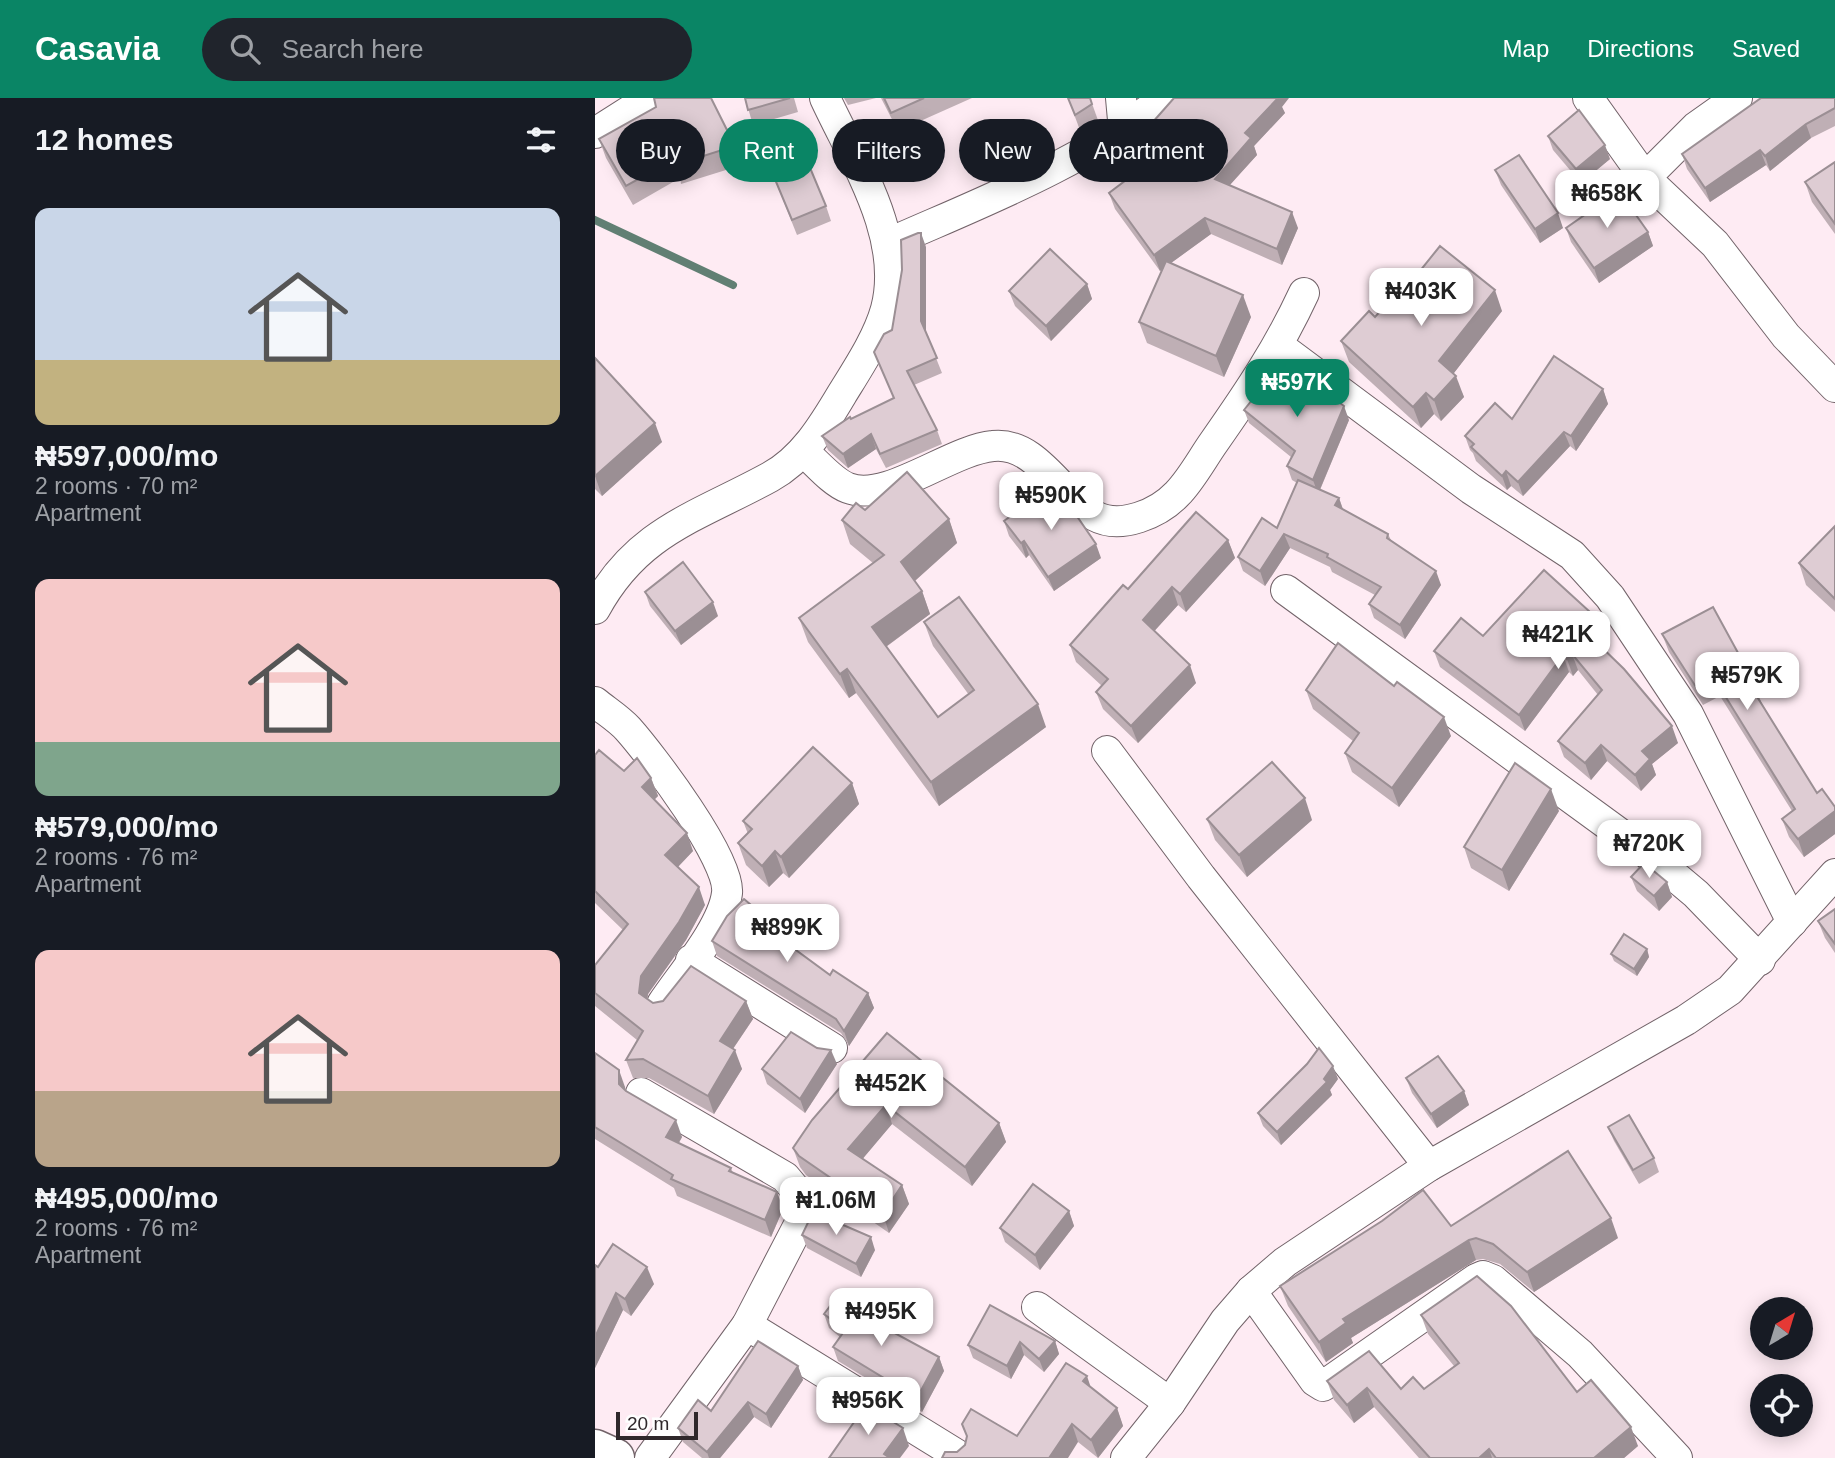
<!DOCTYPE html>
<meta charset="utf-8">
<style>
:root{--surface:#171b24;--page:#20242c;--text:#f1f3f6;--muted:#9ea1a6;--accent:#0a8565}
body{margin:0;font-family:Helvetica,sans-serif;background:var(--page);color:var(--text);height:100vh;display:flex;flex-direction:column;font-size:26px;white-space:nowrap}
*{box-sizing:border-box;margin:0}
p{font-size:23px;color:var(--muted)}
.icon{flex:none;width:38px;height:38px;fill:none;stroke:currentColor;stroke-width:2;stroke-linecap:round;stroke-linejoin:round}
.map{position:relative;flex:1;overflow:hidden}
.details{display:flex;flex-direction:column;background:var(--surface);width:595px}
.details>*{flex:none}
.guide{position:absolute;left:21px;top:21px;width:665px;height:63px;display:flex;gap:14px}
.needle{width:46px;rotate:38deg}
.controls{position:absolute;left:1155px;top:1199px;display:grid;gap:14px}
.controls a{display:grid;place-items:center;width:63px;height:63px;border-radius:50%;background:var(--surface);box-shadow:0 4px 18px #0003;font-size:35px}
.scale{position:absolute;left:21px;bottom:18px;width:82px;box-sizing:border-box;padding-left:7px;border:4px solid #2f282b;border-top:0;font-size:19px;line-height:24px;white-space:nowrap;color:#2f282b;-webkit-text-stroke:5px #fefefe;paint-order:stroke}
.price{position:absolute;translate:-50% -60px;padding:0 16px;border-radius:14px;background:#fff;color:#222;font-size:23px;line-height:46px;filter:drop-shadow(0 2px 4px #0008)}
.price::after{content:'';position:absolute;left:50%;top:42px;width:21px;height:16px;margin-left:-10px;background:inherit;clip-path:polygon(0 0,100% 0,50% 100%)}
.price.current{background:var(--accent);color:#fff}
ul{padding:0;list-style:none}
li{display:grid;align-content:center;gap:14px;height:371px;padding:0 35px}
li span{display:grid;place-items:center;height:217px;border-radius:14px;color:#555}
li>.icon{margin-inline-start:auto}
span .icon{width:126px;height:126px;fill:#fffc;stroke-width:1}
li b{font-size:30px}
h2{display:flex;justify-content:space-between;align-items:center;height:84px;padding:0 35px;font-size:30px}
.pill{padding:0 24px;border-radius:32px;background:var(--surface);box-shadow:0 4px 18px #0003;font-size:24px;line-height:63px}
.pill.current{background:var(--accent);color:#fff}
header{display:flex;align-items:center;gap:42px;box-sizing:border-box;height:98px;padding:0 35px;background:var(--accent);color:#fff}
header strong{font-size:33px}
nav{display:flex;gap:38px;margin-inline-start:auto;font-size:24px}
.search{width:490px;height:63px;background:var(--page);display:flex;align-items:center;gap:18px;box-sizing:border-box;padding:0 24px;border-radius:38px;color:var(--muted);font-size:26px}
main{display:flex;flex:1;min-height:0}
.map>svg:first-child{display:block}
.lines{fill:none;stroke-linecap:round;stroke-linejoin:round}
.stream{stroke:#617f73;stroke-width:8}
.street-casing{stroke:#726369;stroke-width:32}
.secondary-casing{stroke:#726369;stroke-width:41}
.street{stroke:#fff;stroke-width:30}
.secondary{stroke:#fff;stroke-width:38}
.wall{fill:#bfafb5}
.shaded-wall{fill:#9b8f94}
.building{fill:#deccd3;stroke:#9b8f94;stroke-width:2}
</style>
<header>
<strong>Casavia</strong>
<div class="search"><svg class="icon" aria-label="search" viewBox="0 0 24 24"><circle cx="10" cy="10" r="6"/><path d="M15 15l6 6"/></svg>Search here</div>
<nav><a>Map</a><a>Directions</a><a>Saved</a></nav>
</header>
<main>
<section class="details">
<h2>12 homes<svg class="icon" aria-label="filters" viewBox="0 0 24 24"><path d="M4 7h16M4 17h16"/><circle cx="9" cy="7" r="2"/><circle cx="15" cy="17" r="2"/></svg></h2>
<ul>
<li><span style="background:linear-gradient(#c9d6e8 70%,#c2b280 0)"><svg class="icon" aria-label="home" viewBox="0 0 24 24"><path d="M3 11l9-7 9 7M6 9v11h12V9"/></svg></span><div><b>₦597,000/mo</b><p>2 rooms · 70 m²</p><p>Apartment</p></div></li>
<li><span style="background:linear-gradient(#f6c9c9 75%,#7fa58c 0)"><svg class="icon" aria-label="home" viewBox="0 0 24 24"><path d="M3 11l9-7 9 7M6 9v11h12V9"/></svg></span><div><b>₦579,000/mo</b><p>2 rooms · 76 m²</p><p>Apartment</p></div></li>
<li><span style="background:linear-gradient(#f6c9c9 65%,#b9a48a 0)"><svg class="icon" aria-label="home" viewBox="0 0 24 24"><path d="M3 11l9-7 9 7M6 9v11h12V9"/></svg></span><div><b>₦495,000/mo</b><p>2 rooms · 76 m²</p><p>Apartment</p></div></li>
</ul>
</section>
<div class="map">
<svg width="1240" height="1360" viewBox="0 0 1240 1360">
<rect width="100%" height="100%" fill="#feebf3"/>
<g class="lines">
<polyline class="stream" points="0,122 138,187"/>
<g class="street-casing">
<g id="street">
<polyline points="526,0 529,33"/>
<polyline points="993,0 1050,80"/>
<polyline points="1142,0 1101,29 1050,80 1120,146 1191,238 1240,289"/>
<polyline points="0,35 55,0"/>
<path d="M292 146C389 103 486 67 569 0"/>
<polyline points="684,248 876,391 977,457 1015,499 1093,616 1197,824"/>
<path d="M208 353C221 364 237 384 253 390 292 405 355 352 398 348 441 343 467 399 500 418 526 432 564 415 582 396 596 382 607 361 619 344 654 294 683 251 709 195"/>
<polyline points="691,492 1057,759 1101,796 1165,862"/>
<path d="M0 511C42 433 102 419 175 379 208 361 228 328 247 296 263 270 283 240 291 211 310 138 259 63 230 0"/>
<path d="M0 604C11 613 24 621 33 631 57 658 136 762 132 795 128 829 87 876 67 906"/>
<polyline points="512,653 606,779 834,1068"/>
<polyline points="96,862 237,950"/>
<polyline points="46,995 190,1079 206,1098 207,1121 152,1227 55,1360"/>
<polyline points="656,1193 720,1283 728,1288 881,1181 888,1178 898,1182 985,1256 1082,1360"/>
<polyline points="442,1209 575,1305"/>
<polyline points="152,1227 361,1356"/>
<polyline points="531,1360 575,1305 630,1223 656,1193 690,1164 834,1068 1091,922 1135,892 1240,776"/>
</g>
</g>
<g class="secondary-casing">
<polyline id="secondary" points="0,1351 20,1360"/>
</g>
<use href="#street" class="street"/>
<use href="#secondary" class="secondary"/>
</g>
<g class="wall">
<polygon points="150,0 199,0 203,14 158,27"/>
<polygon points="249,0 281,0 253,7"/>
<polygon points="286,0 377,0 303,33"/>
<polygon points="473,0 495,0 504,25 486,35"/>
<polygon points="1240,0 1240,28 1216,40 1175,73 1171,67 1115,104 1092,71 1087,56"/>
<polygon points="61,9 140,48 147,67 86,86 85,80 38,107 11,60 4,41"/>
<polygon points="687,9 690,15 659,48 662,57 634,87 703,130 687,167 616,136 576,165 656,219 629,279 552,245 544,224 568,170 565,173 520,111 514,95 573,50 562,41 557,25"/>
<polygon points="953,38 1015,61 986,85 958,52"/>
<polygon points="1240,64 1240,136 1217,104 1210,84"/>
<polygon points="174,67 231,108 236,123 202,137"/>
<polygon points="900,72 968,130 945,145 906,87"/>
<polygon points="971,130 1053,134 1058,148 1004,185 976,144"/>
<polygon points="331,149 331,235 347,275 319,287 342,332 347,346 291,370 281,351 253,370 233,352 227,338 256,321 299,300 279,254 297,232"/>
<polygon points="492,186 497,201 456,243 420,208 414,193"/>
<polygon points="907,213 858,276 869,299 846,323 839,316 826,330 754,264 746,243 780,219 792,214"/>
<polygon points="0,260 67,344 7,398 0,391"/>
<polygon points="1008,291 1013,306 981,353 975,348 928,398 916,388 912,392 881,363 878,355 875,352 870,338 917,321"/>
<polygon points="649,312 754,322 725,392 744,400 748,411 793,436 796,442 846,487 810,541 779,520 774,506 780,497 737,474 735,469 695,450 670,488 648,473 643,459 682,430 702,385 697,382 692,368 696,359 654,325"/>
<polygon points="270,412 354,421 362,445 320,483 327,493 335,516 291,549 343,619 374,597 338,548 329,524 451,629 344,708 261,595 254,600 213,544 204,520 278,465 255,446 247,422"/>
<polygon points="409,423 506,460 459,493 434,457 431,460 414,438"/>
<polygon points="1240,428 1240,514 1211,487 1204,465"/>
<polygon points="633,442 640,460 591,514 583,507 559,533 601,585 543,645 508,611 501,594 507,588 481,564 475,547 533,491"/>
<polygon points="50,494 123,518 86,547 55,508"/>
<polygon points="1006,524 1013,541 1005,548 1083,645 1057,666 1061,677 1046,693 1012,663 996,682 969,659 963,643 1003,597 983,572 978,578 974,574 930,633 845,569 839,553 888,538"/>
<polygon points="1067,536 1160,586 1166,604 1222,695 1240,709 1240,736 1209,759 1194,739 1187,721 1197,713 1125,598 1108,607 1074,554"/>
<polygon points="711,592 856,638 804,709 757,674 750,655 758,643 718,611"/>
<polygon points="0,657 29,673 56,680 63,698 59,702 98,753 83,769 110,807 91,842 53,896 52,901 58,905 151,903 158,921 138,951 147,971 119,1016 54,980 38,980 31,962 42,942 0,908 0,867 28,832 0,805"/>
<polygon points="257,685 264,706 194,780 188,775 174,789 151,767 143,745 153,736 148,723"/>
<polygon points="964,713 914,793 876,770 869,749"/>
<polygon points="612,721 717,722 652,779 620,742"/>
<polygon points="1036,779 1072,784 1077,799 1064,813 1042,793"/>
<polygon points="1240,811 1240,855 1230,840 1223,823"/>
<polygon points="176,824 180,837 235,877 273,895 279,910 254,948 246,935 122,858 117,843"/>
<polygon points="1052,851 1054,859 1042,878 1019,863 1016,856"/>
<polygon points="292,935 404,1025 411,1044 377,1088 297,1026 267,1061 307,1087 314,1106 294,1135 211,1077 205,1069 198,1050"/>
<polygon points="0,955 30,989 31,993 87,1039 84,1045 136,1070 138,1075 182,1094 188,1111 176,1139 82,1098 79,1090 0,1041"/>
<polygon points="242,966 210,1015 172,986 167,971"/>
<polygon points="811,980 869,993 874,1007 842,1030 817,995"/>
<polygon points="743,981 735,992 737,997 686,1047 668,1028 663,1015"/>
<polygon points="1013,1029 1059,1060 1064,1074 1044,1086 1019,1043"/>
<polygon points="474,1113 479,1128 445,1172 410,1144 405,1130"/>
<polygon points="856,1128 1023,1140 939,1194 905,1166 888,1161 881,1162 756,1240 758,1245 731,1264 693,1208 685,1188"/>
<polygon points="207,1137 280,1152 266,1179 212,1150"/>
<polygon points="0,1167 59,1186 36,1218 28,1212 0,1270"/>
<polygon points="229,1216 292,1231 344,1259 349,1273 327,1314 243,1263 238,1249 245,1239 234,1230"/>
<polygon points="826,1217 982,1294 1043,1348 1029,1360 824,1360 779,1309 759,1325 739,1302 732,1283 806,1291 829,1291 859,1268 833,1236"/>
<polygon points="460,1243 464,1256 449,1274 429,1257 416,1281 378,1260 373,1247"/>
<polygon points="203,1268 208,1282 176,1330 159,1319 125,1360 107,1360 88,1344 83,1330"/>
<polygon points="496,1290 522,1310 528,1328 503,1360 483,1344 362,1354 370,1347 372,1339 367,1326 422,1338"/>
</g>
<g class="shaded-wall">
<polygon points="681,0 694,0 687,9 690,15 659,48 662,57 626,97 620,81 650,35"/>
<polygon points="1211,26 1216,40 1175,73 1170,58"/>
<polygon points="1010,47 1015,61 986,85 981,71"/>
<polygon points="1165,52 1171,67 1115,104 1110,90"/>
<polygon points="697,114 703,130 687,167 682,151"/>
<polygon points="963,115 968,130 945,145 940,131"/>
<polygon points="610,120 616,136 565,173 559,157"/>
<polygon points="1053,134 1058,148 1004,185 999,170"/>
<polygon points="326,135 331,149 331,237 326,223"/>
<polygon points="492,186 497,201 456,243 451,228"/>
<polygon points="900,192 907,213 852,284 844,263"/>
<polygon points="648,197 656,219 629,279 621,258"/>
<polygon points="861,278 869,299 846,323 839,302"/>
<polygon points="1008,291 1013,306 981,353 976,338"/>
<polygon points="831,295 839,316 826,330 818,309"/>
<polygon points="749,308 754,322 723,396 718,382"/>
<polygon points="60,325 67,344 7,398 0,378"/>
<polygon points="969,334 975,348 928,398 923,384"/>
<polygon points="276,336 281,351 253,370 248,356"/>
<polygon points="911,373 916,388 912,392 907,378"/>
<polygon points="744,400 749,415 740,407"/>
<polygon points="354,421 362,445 314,488 306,464"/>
<polygon points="689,436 695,450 670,488 665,473"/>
<polygon points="633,442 640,460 591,514 585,496"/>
<polygon points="429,443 434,457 431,460 426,445"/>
<polygon points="501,446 506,460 459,493 453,479"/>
<polygon points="841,473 846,487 810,541 805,527"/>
<polygon points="577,489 583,507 554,539 548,522"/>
<polygon points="327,493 335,516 285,553 277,529"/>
<polygon points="118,504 123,518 86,547 80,533"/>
<polygon points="1006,524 1013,541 1000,554 994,537"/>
<polygon points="977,556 983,572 978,578 972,561"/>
<polygon points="968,557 974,574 930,633 924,617"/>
<polygon points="595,567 601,585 543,645 536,628"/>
<polygon points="252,571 261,595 254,600 245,576"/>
<polygon points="443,606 451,629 344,708 336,684"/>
<polygon points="849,619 856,638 804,709 797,690"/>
<polygon points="1077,628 1083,645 1057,666 1061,677 1046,693 1040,677 1047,653"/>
<polygon points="1006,647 1012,663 996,682 990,665"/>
<polygon points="56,680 63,698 54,707 47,689"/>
<polygon points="257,685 264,706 194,780 186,759"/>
<polygon points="956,691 964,713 914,793 907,772"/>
<polygon points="710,700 717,722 652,779 644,757"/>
<polygon points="1240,713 1240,736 1209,759 1203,741"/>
<polygon points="92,735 98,753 77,775 70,757"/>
<polygon points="180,753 188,775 174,789 167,768"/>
<polygon points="1072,784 1077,799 1064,813 1059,798"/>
<polygon points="104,789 110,807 91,842 53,896 51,913 44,895 46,878"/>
<polygon points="176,824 181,839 171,830"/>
<polygon points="1052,851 1054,859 1042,878 1039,871"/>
<polygon points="273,895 279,910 254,948 249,933"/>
<polygon points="151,903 158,921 131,961 125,943"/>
<polygon points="140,952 147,971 119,1016 113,998"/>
<polygon points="236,952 242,966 210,1015 205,1001"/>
<polygon points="738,968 743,981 735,992 737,997 686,1047 682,1034 729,981"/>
<polygon points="24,972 30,989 31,1003 24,986"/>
<polygon points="869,993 874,1007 842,1030 836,1016"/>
<polygon points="291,1007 297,1026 260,1070 253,1051"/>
<polygon points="81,1022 87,1039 77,1056 71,1039"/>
<polygon points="404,1025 411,1044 377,1088 370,1069"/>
<polygon points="307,1087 314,1106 294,1135 288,1116"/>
<polygon points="182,1094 188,1111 176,1139 170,1122"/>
<polygon points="474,1113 479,1128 445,1172 440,1157"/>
<polygon points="1016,1120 1023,1140 939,1194 932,1174"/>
<polygon points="276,1139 280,1152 266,1179 261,1166"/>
<polygon points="874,1142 881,1162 756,1240 758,1245 731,1264 724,1244 748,1221"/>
<polygon points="52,1169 59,1186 36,1218 30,1201"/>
<polygon points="21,1195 28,1212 0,1270 0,1239"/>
<polygon points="460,1243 464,1256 449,1274 444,1261"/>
<polygon points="425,1244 429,1257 416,1281 412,1268"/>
<polygon points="344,1259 349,1273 327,1314 322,1300"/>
<polygon points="203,1268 208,1282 176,1330 171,1316"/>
<polygon points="492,1278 498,1296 488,1283"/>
<polygon points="772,1290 779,1309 759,1325 752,1307"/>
<polygon points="153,1304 159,1319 125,1360 114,1360 112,1354"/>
<polygon points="522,1310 528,1328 503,1360 496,1342"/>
<polygon points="477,1326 483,1344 473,1360 454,1360"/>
<polygon points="1036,1329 1043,1348 1029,1360 999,1360"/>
<polygon points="308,1330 314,1348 305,1360 290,1360 289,1356"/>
<polygon points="894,1351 897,1360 884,1360"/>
</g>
<g class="building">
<polygon points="59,0 116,0 140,48 80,67 78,62 31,88 4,41 61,9"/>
<polygon points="150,0 195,0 153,12"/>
<polygon points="289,0 329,0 296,15"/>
<polygon points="473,0 495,0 497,6 480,17"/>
<polygon points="579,0 683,0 650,35 656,40 620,81 697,114 682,151 610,120 559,157 514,95 580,45 557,25"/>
<polygon points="1166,0 1240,0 1240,10 1211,26 1170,58 1165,52 1110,90 1087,56"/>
<polygon points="984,12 1010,47 981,71 953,38"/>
<polygon points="208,53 231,108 197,122 174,67"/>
<polygon points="924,57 963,115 940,131 900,72"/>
<polygon points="1240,64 1240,126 1210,84"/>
<polygon points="1024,93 1053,134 999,170 971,130"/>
<polygon points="323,135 326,135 326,223 342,260 312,273 342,332 285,356 276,336 248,356 227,338 255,319 256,321 299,300 279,254 289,236 297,232 307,172 306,142"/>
<polygon points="845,148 900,192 844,263 861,278 839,302 831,295 818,309 746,243 774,213 780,219 788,210 792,214"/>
<polygon points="455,151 492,186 451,228 414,193"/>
<polygon points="571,163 648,197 621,258 544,224"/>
<polygon points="959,258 1008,291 976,338 969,334 923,384 911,373 907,378 876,349 879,346 870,338 900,305 917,321"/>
<polygon points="0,260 60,325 0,378"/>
<polygon points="685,267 716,292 737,299 749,308 718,382 692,368 700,353 649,312"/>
<polygon points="312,374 354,421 306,464 327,493 277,529 343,619 379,592 329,524 364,499 443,606 336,684 252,571 245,576 204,520 289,457 247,422 261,405 270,412"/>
<polygon points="703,382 744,400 740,407 793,436 792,440 841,473 805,527 774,506 786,489 732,459 733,456 689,436 665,473 643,459 667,420 682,430"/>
<polygon points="453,391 479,414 501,446 453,479 429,443 426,445 409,423"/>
<polygon points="601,414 633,442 585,496 577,489 548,522 595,567 536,628 501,594 513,581 475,547 528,487 533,491"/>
<polygon points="1240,428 1240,501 1204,465"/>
<polygon points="88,464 118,504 80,533 50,494"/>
<polygon points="949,472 1006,524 994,537 1029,571 1077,628 1047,653 1055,661 1040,677 1006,647 990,665 963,643 1007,592 977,556 972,561 968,557 924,617 839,553 866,520 888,538"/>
<polygon points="1118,509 1160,586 1156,589 1222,695 1227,691 1240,709 1240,713 1203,741 1187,721 1200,711 1119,580 1101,589 1067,536"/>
<polygon points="743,545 799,588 802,584 849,619 797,690 750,655 764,635 711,592"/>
<polygon points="218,649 257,685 186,759 180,753 167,768 143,745 157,731 148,723"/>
<polygon points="4,652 29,673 42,660 56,680 47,689 92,735 70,757 104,789 84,824 46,878 44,895 58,905 68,903 96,868 151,903 125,943 140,952 113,998 48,961 31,962 48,933 0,895 0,867 33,826 0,793 0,657"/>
<polygon points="677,664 710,700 644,757 612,721"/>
<polygon points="920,665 956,691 907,772 869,749"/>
<polygon points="1049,765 1072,784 1059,798 1036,779"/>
<polygon points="149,801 176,824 171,830 235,877 238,872 273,895 249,933 241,921 117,843 132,818"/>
<polygon points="1240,811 1240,846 1223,823"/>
<polygon points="1029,836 1052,851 1039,871 1016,856"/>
<polygon points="196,934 222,950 236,952 205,1001 167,971"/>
<polygon points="292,935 404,1025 370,1069 291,1007 253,1051 307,1087 288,1116 204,1058 198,1050 217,1022"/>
<polygon points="724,950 738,968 729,981 732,984 682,1034 663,1015 712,966"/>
<polygon points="0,955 24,972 24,986 31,993 81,1022 71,1039 136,1070 134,1073 182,1094 170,1122 76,1081 78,1077 0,1029"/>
<polygon points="843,958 869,993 836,1016 811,980"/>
<polygon points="1034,1017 1059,1060 1038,1072 1013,1029"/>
<polygon points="973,1053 1016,1120 932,1174 898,1146 881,1140 874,1142 748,1221 751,1225 724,1244 685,1188 787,1123 828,1092 856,1128"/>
<polygon points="438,1086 474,1113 440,1157 405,1130"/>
<polygon points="218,1114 276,1139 261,1166 207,1137"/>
<polygon points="18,1146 52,1169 30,1201 21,1195 0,1239 0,1167 3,1169"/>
<polygon points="882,1178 916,1208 982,1294 996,1282 1036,1329 999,1360 901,1360 894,1351 884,1360 835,1360 772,1290 752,1307 732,1283 774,1253 806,1291 818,1279 829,1291 864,1265 826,1217"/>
<polygon points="245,1195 292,1231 344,1259 322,1300 238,1249 250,1232 229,1216"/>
<polygon points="395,1207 460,1243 444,1261 425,1244 412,1268 373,1247"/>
<polygon points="163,1243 203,1268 171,1316 153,1304 112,1354 83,1330 103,1302 116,1313"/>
<polygon points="471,1265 492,1278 488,1283 522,1310 496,1342 477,1326 454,1360 347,1360 350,1354 362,1354 370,1347 372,1338 367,1326 376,1311 422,1338"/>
<polygon points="271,1307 308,1330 289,1356 295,1360 234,1360"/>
</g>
</svg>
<div class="controls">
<a><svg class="needle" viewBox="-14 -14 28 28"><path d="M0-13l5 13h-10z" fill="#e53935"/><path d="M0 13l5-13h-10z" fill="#9ea1a6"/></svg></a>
<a><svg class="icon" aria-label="locate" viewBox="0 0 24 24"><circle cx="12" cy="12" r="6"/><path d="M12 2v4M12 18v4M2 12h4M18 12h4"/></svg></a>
</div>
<div class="scale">20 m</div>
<b class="price" style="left:1012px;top:132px">₦658K</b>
<b class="price" style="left:826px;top:230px">₦403K</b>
<b class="price current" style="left:702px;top:321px">₦597K</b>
<b class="price" style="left:456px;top:434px">₦590K</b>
<b class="price" style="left:963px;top:573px">₦421K</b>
<b class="price" style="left:1152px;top:614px">₦579K</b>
<b class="price" style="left:1054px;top:782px">₦720K</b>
<b class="price" style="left:192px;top:866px">₦899K</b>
<b class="price" style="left:296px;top:1022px">₦452K</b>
<b class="price" style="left:241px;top:1139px">₦1.06M</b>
<b class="price" style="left:286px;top:1250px">₦495K</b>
<b class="price" style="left:273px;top:1339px">₦956K</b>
<div class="guide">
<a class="pill">Buy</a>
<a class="pill current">Rent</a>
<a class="pill">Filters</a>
<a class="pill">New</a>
<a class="pill">Apartment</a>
</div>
</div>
</main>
